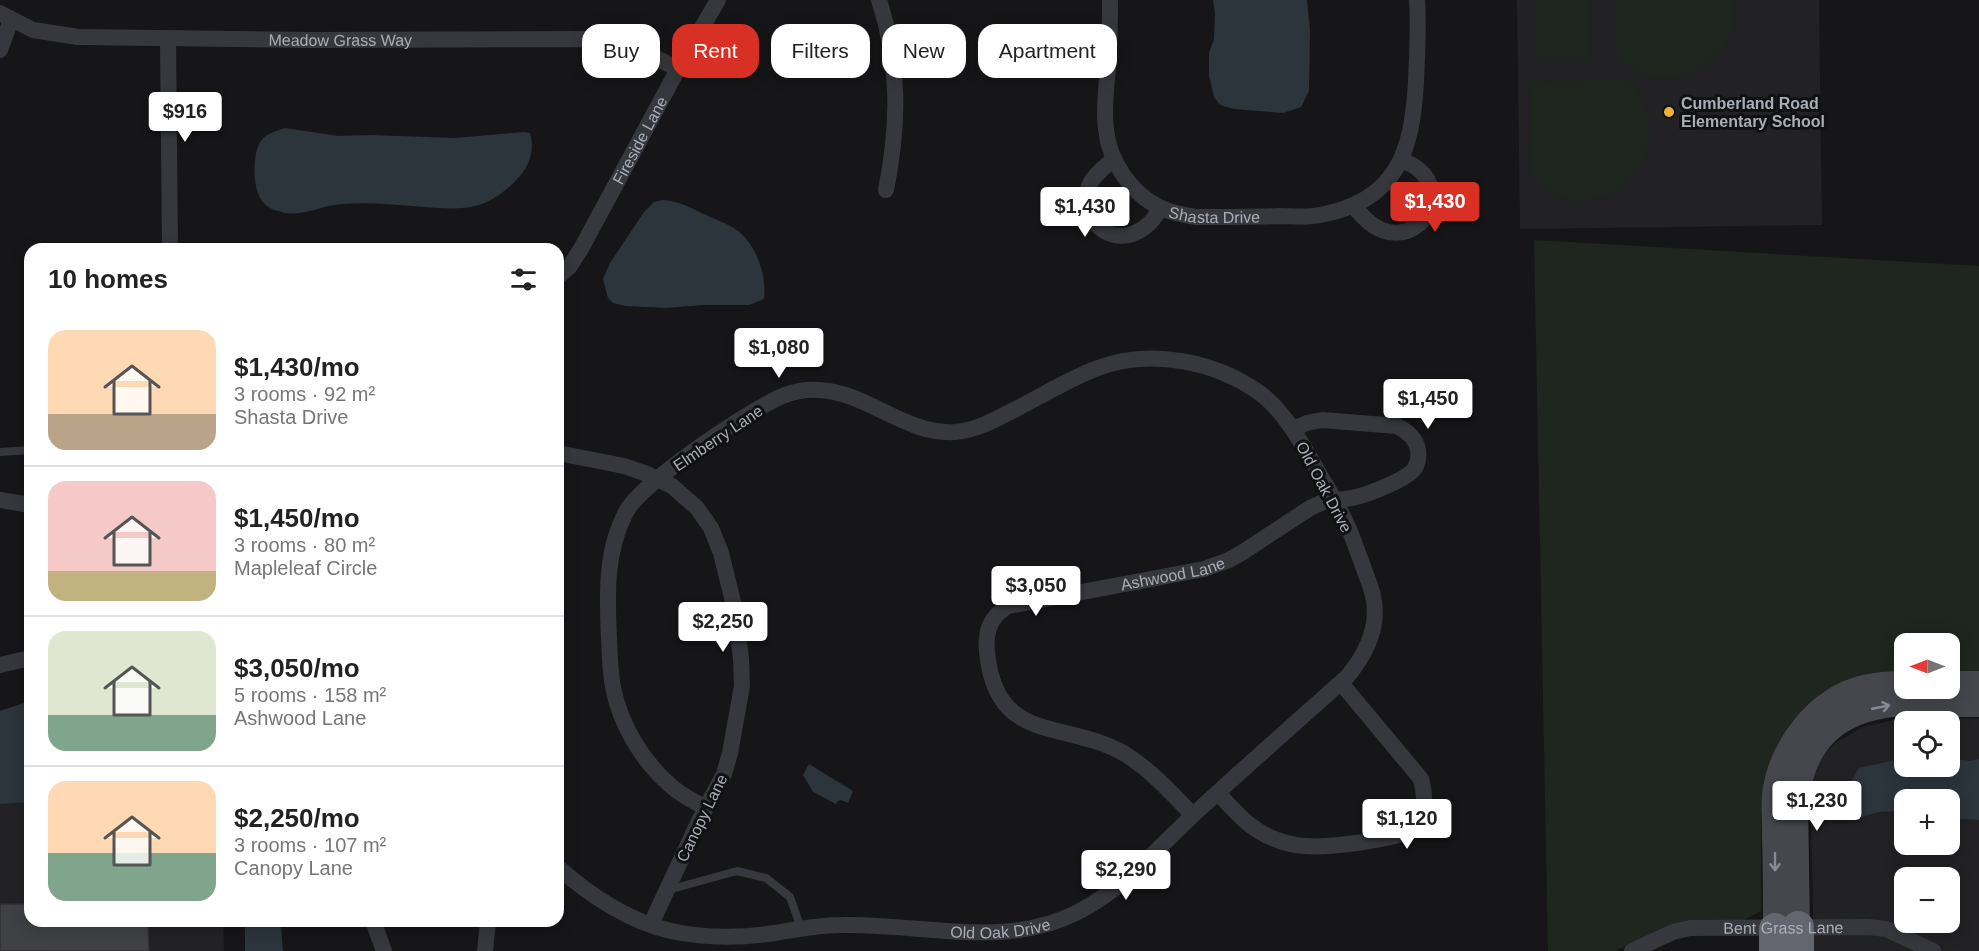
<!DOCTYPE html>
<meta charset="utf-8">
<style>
:root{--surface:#fff;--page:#f6f6f6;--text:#222;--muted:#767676;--line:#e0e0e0;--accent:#d93025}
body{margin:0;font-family:Helvetica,sans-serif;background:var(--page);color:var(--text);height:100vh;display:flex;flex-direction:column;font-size:22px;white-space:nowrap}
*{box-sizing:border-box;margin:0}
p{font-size:20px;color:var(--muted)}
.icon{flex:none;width:33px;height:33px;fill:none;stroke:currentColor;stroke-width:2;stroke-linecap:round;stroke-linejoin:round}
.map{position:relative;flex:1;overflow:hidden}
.side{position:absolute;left:24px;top:243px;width:540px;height:684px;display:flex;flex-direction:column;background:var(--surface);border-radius:18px;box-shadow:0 3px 15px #0003}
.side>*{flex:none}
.banner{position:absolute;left:582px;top:24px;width:570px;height:54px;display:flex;gap:12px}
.needle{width:39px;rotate:270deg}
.buttons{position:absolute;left:1894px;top:633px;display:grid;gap:12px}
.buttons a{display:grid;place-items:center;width:66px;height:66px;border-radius:12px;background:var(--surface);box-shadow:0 3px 15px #0003;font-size:30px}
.price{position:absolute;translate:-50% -51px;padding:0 14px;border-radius:6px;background:#fff;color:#222;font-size:20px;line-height:39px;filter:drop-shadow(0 2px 3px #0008)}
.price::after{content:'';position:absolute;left:50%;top:36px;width:18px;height:14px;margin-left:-9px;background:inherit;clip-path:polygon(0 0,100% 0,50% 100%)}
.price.on{background:var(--accent);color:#fff}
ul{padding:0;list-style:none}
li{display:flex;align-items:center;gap:18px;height:150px;padding:0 24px}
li+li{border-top:2px solid var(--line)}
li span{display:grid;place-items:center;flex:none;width:168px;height:120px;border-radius:18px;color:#555}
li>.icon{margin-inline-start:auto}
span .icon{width:72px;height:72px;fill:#fffc;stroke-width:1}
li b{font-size:26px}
h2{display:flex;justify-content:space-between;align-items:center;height:72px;padding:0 24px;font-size:26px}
.tag{padding:0 21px;border-radius:18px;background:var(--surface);box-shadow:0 3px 15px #0003;font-size:21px;line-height:54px}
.tag.on{background:var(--accent);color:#fff}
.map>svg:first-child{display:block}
.built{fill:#222225;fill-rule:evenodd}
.green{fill:#1e261f}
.water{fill:#2c353c}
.building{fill:#404145;stroke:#303034;stroke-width:1.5}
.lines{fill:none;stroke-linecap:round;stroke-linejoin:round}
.lane{stroke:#37383d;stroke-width:8}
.street{stroke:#37383d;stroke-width:16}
.secondary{stroke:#45474d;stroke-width:24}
.highway{stroke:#63666e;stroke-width:32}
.oneway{stroke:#858993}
.poi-dot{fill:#f2b134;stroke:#111113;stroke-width:2}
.labels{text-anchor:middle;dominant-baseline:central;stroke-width:6;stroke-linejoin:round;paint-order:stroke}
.street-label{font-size:16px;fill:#a8adb8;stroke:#111113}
.poi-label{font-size:16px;font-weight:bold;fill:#a8adb8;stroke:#111113;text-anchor:start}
</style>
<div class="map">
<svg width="1979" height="951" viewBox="0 0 1979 951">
<rect width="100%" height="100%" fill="#161618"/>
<g class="built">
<polygon points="1517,0 1819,0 1822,225 1520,229"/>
<path d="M1899 719H1979V951H1814L1810 783 1817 761 1835 743 1863 727ZM1905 722H1950V766H1905ZM1905 800H1950V844H1905ZM1905 878H1950V922H1905Z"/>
<polygon points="0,750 30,751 30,921 223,921 224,951 0,951"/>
</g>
<g class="green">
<polygon points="1535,0 1590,0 1589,58 1535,58"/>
<path d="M1616 0H1733C1733 6 1734 13 1733 19 1728 55 1691 84 1654 77 1640 75 1628 67 1617 59Z"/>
<path d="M1629 80C1638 92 1645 102 1648 117 1659 162 1614 208 1569 199 1555 195 1544 189 1533 180L1531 82Z"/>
<polygon points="1534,240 1979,266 1979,674 1950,674 1950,644 1905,644 1905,674 1860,675 1823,692 1795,721 1775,757 1761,815 1761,911 1744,920 1675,923 1615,951 1548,951"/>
</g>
<g class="water">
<polygon points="1213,0 1307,0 1310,30 1309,91 1301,107 1283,113 1234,109 1220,105 1214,97 1209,76 1209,53 1214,39 1215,13"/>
<path d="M285 128 338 136 370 135 455 138 523 132 530 133C535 148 530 164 520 176 509 189 492 202 475 206 459 210 440 208 424 207 397 205 369 202 342 204 321 205 300 219 279 211 273 210 267 207 263 202 252 191 252 153 261 141 266 133 277 131 285 128Z"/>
<path d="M663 200C679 201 691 208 706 215 716 220 727 223 735 229 756 242 767 276 764 299L749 305H704L666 308 625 306 613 303 608 298 603 279 610 263 644 212 654 202Z"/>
<polygon points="30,701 30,802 0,804 0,711"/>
<polygon points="1905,758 1905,766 1950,766 1950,758 1970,761 1979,759 1979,820 1950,818 1950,800 1905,800 1905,811 1878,812 1849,821 1840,801 1859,768"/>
<polygon points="809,764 853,791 848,803 841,800 838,801 836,804 813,792 803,775"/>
<polygon points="245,921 284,921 281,926 283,951 245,951"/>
</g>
<polygon class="building" points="0,904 30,904 30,921 148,921 149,951 0,951"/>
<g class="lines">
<g class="lane">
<polyline points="0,452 30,450"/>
<polyline points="668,890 737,871 766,878 790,897 801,928"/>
</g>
<g class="street">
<path d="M879 0C900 64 899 125 886 190"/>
<path id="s1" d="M1110 0C1110 22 1110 43 1108 64 1107 85 1103 108 1106 129 1109 161 1131 194 1161 208 1172 213 1184 215 1196 217 1224 217 1251 217 1279 216 1292 216 1307 218 1320 215 1397 201 1412 152 1416 82 1417 55 1419 27 1417 0"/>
<path id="s2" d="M0 13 33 30 78 37 311 40 591 39 632 46 678 69"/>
<polyline points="168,39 170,249"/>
<polyline points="0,50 11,20"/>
<path d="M1114 159C1106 166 1096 173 1091 182 1075 211 1104 246 1135 233 1147 228 1154 219 1161 208"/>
<path d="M1353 206C1362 215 1370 226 1382 230 1420 245 1451 195 1418 169 1414 165 1407 163 1402 160"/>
<path id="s3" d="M558 277 570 266 582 247 678 69 718 0"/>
<polyline points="558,453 624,466 647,474 672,486 697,508 711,528 721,553 735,610 741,659 742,686 730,753 724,774 700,819 651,924"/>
<polyline points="0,500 30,505"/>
<polyline points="0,665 30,658"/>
<path d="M1218 793C1238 815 1253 833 1283 842 1290 844 1299 846 1306 846 1324 848 1397 840 1410 830 1426 817 1426 797 1421 779L1341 683"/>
<path id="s4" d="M1193 815C1172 794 1151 770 1125 754 1065 719 996 746 987 652 985 631 990 617 1008 606L1204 569 1229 560 1243 552 1310 508C1314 506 1319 504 1323 502 1334 499 1345 500 1356 497 1369 494 1408 479 1415 468 1418 462 1419 456 1418 450 1416 438 1407 431 1397 426L1322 420 1307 423 1293 429"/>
<path id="s5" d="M558 867C589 895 630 922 671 931 704 938 742 938 775 933 797 929 820 925 842 925 922 923 1004 950 1078 912 1123 889 1156 850 1192 816 1243 769 1295 723 1347 677 1366 654 1380 626 1373 596 1371 585 1365 574 1362 563 1357 551 1353 537 1347 525 1340 508 1330 492 1321 477 1305 449 1287 414 1261 394 1216 361 1150 348 1098 368 1068 379 1040 397 1012 411 993 421 976 430 955 432 905 435 867 392 819 390 807 389 796 391 785 395 753 407 641 483 626 512 605 552 607 595 609 639 610 655 610 671 613 687 620 724 642 761 671 786 681 795 693 801 706 808"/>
<polyline points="373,921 384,951"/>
<polyline points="485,951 488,921"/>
<path id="s6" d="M1632 951 1673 932 1690 928 1868 927 1886 929 1933 951"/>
</g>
<g class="secondary">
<polyline points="1950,683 1979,683"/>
<path d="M1798 927 1796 807C1801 750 1828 715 1886 706 1897 704 1908 705 1919 705 1939 705 1959 705 1979 705"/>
<path d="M1775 929C1775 898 1775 867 1774 836 1774 823 1773 808 1774 795 1780 747 1816 699 1864 687 1877 684 1891 683 1905 683"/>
</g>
<g class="highway">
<polyline points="1775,951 1775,929"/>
<polyline points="1798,951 1798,927"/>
</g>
</g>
<defs><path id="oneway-shaft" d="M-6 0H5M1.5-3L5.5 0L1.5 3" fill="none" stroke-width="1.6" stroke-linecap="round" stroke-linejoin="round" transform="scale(1.5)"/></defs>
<g class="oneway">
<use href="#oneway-shaft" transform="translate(1881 707) rotate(-11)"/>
<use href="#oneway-shaft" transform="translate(1775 862) rotate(90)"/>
</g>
<circle class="poi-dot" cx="1669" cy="112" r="6"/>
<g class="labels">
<g class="street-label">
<text stroke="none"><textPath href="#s2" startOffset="345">Meadow Grass Way</textPath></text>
<text stroke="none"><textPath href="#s3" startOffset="160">Fireside Lane</textPath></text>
<text stroke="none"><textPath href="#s1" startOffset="284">Shasta Drive</textPath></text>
<text transform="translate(718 438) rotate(-34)">Elmberry Lane</text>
<text transform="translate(1324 487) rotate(62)">Old Oak Drive</text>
<text stroke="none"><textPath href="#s4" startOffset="501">Ashwood Lane</textPath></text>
<text transform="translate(702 818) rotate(-64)">Canopy Lane</text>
<text stroke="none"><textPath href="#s5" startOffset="462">Old Oak Drive</textPath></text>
<text stroke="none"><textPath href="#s6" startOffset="156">Bent Grass Lane</textPath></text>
</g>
<g class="poi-label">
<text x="1681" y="103">Cumberland Road<tspan x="1681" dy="18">Elementary School</tspan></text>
</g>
</g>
</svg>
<div class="buttons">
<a><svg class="needle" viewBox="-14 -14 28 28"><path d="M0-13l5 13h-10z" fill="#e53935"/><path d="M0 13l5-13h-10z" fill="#767676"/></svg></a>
<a><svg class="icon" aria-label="locate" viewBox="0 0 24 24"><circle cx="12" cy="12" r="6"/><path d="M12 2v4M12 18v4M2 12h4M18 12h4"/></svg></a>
<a>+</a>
<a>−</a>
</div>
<b class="price" style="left:185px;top:143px">$916</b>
<b class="price on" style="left:1435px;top:233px">$1,430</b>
<b class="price" style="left:1085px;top:238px">$1,430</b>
<b class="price" style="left:779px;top:379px">$1,080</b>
<b class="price" style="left:1428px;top:430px">$1,450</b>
<b class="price" style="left:1036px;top:617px">$3,050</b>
<b class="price" style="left:723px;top:653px">$2,250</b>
<b class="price" style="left:1817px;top:832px">$1,230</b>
<b class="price" style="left:1407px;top:850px">$1,120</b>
<b class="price" style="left:1126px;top:901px">$2,290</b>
<div class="banner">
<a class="tag">Buy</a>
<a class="tag on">Rent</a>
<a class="tag">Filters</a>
<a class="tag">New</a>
<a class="tag">Apartment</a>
</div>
<section class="side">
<h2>10 homes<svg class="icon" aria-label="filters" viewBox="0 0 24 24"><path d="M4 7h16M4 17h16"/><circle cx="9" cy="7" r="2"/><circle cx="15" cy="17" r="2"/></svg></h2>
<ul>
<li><span style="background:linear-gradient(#ffd9b3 70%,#b9a48a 0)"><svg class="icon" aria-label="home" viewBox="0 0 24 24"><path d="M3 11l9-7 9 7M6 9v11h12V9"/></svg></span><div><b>$1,430/mo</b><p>3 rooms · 92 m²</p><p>Shasta Drive</p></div></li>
<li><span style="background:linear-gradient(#f6c9c9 75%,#c2b280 0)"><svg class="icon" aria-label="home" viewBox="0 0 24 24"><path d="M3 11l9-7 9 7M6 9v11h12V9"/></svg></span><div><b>$1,450/mo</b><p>3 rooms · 80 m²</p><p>Mapleleaf Circle</p></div></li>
<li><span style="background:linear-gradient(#dfe7d0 70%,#7fa58c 0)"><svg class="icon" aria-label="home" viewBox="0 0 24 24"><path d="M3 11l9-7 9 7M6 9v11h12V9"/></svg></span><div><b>$3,050/mo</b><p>5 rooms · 158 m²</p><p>Ashwood Lane</p></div></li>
<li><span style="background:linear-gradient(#ffd9b3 60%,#7fa58c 0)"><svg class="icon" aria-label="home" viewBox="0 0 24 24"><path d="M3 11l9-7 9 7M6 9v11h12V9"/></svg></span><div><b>$2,250/mo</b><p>3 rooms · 107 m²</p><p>Canopy Lane</p></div></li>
</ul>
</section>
</div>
